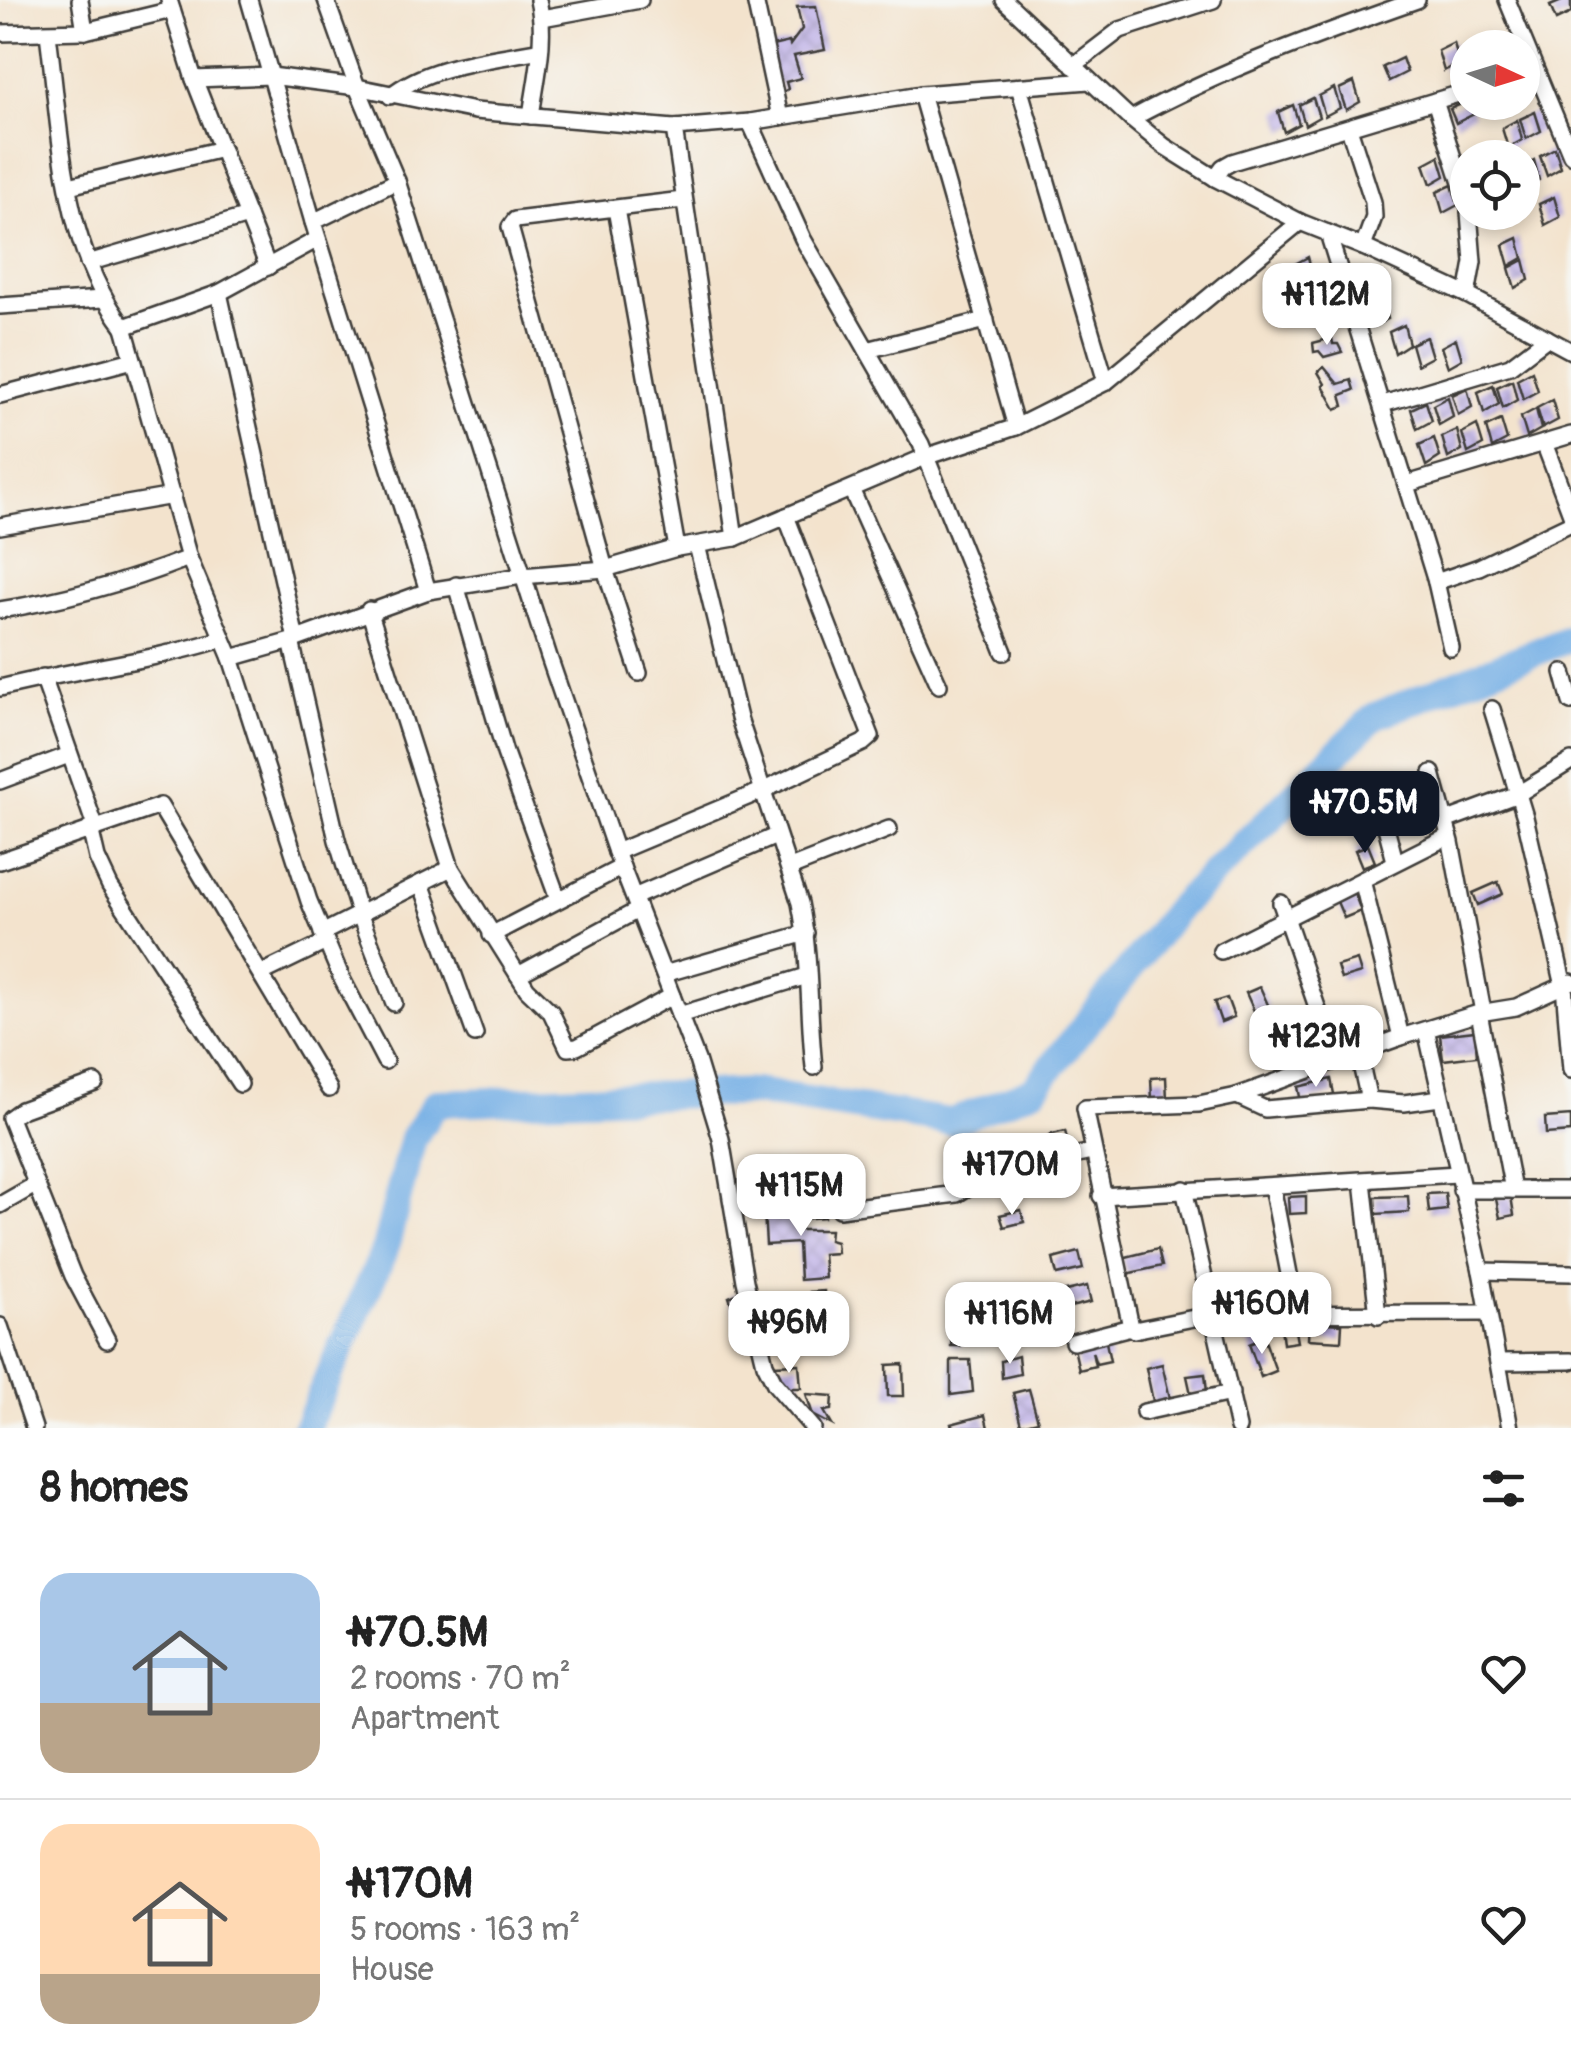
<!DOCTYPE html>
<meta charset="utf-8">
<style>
:root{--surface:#fff;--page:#f6f6f6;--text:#222;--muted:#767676;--line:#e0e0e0;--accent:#111827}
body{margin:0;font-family:Pangolin,sans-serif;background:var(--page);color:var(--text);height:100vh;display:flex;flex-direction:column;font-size:38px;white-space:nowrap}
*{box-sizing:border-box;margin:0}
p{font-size:32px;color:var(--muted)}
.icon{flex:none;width:55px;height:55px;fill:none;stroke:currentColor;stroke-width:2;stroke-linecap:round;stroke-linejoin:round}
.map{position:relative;height:1428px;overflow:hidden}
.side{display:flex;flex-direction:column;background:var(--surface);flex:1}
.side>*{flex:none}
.needle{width:65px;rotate:94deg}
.tools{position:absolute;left:1450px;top:30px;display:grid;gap:20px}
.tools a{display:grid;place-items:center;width:90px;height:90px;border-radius:50%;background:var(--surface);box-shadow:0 5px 15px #0003;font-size:50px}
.price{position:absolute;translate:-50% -85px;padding:0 22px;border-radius:20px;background:#fff;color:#222;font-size:32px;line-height:65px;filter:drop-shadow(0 2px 5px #0008)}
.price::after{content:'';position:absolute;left:50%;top:60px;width:30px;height:22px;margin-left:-15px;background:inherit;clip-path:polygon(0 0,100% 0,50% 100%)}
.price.active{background:var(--accent);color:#fff}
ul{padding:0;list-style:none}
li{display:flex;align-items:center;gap:30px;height:250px;padding:0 40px}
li+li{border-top:2px solid var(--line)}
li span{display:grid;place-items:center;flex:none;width:280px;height:200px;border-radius:30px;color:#555}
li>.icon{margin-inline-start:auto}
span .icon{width:120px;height:120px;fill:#fffc;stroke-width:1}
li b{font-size:42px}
h2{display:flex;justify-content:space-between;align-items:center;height:120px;padding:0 40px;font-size:42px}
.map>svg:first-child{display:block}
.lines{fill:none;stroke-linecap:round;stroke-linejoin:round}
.river{stroke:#74afe5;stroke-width:28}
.building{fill:url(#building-cross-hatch)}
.minor-casing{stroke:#3c3a37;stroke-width:20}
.minor{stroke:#fff;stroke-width:15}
</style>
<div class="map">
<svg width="1571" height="1428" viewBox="0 0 1571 1428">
<defs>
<pattern id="building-cross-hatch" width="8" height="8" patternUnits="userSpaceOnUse" patternTransform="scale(2.5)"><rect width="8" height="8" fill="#c1b4e8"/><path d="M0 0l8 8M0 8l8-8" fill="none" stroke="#a59ac6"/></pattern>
</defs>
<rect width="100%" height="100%" fill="#f6f6f2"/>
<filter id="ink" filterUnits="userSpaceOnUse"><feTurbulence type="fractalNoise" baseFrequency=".01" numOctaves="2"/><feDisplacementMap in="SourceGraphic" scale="20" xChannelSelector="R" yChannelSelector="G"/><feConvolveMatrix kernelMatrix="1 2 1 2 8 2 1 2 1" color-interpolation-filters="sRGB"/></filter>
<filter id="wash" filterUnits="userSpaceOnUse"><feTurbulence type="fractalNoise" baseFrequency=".0048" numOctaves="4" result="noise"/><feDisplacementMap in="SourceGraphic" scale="40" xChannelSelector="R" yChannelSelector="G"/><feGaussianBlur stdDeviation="2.25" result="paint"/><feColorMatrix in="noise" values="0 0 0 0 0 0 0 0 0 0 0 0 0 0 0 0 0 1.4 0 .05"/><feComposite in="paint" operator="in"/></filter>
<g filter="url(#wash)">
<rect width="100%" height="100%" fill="#f3e3cd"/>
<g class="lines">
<polyline class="river" points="306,1428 385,1249 413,1138 436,1103 756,1092 952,1122 1034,1089 1179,907 1375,716 1571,638"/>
</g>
<g id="blocks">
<g class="building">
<polygon points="1564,0 1571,0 1571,13 1556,20 1550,6"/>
<polygon points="816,6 825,50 794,56 801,78 786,82 788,89 783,92 781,83 776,83 768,47 789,42 790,45 802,29 797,7"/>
<polygon points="1454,43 1459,63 1444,71 1438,51"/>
<polygon points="1402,58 1407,72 1389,81 1383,67"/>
<polygon points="1354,82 1360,102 1346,110 1339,89"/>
<polygon points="1334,88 1340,108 1325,116 1319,96"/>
<polygon points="1313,98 1319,117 1305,125 1299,105"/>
<polygon points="1468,101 1474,114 1456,123 1450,109"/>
<polygon points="1293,105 1299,124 1284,132 1278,112"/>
<polygon points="1535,112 1541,131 1526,139 1520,119"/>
<polygon points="1517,120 1522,140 1508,148 1502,128"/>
<polygon points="1555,148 1561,168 1547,176 1540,156"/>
<polygon points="1439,156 1445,176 1431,184 1424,164"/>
<polygon points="1534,160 1539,180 1525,188 1522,166"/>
<polygon points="1452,185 1458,205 1443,213 1437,192"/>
<polygon points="1554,197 1560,217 1545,225 1539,204"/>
<polygon points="1518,238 1523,258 1509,266 1503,245"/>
<polygon points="1308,257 1313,277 1299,285 1293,265"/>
<polygon points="1524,260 1529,280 1515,288 1509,268"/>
<polygon points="1316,296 1320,305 1286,316 1282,307"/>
<polygon points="1382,299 1388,319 1373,327 1367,307"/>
<polygon points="1404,325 1409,344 1395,353 1389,332"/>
<polygon points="1426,337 1432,357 1417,365 1411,344"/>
<polygon points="1332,338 1333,344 1338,344 1342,352 1324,357 1319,351 1314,352 1313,343"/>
<polygon points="1456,339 1462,359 1448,367 1441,347"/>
<polygon points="1324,367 1338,384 1351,380 1354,390 1341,395 1344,406 1336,409 1323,386 1325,384 1318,372"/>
<polygon points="1532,371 1538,391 1523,399 1517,379"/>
<polygon points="1512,380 1517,400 1503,408 1497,387"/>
<polygon points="1493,385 1499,404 1484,413 1478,392"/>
<polygon points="1467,388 1472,407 1458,415 1452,395"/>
<polygon points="1448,397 1453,417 1439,425 1433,405"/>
<polygon points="1552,400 1558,420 1543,428 1537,408"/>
<polygon points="1426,402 1432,421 1417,429 1411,409"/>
<polygon points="1536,409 1541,429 1527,437 1521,417"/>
<polygon points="1501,420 1507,440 1492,448 1486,427"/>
<polygon points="1477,425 1483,445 1468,453 1462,433"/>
<polygon points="1457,430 1462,450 1448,458 1442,437"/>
<polygon points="1434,438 1440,457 1426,466 1419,445"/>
<polygon points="1368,845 1375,862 1362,867 1355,850"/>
<polygon points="1498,882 1503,894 1478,905 1473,893"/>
<polygon points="1353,890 1361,911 1344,918 1335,897"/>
<polygon points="1357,960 1361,973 1341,979 1337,966"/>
<polygon points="1260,987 1269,1007 1255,1013 1246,993"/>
<polygon points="1227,998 1234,1017 1221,1022 1214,1002"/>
<polygon points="1475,1031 1477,1056 1443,1060 1440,1035"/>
<polygon points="1166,1077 1167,1100 1152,1101 1151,1078"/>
<polygon points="1331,1079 1334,1094 1301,1102 1298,1087"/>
<polygon points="1571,1116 1571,1132 1546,1134 1545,1118"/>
<polygon points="1065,1131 1069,1147 1052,1151 1049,1135"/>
<polygon points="1445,1193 1447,1210 1429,1212 1427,1194"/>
<polygon points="1306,1196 1306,1213 1289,1214 1288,1197"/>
<polygon points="1408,1196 1409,1212 1376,1214 1375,1197"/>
<polygon points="1511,1196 1514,1215 1500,1218 1496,1199"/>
<polygon points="823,1207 824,1217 797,1219 798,1230 830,1230 829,1240 836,1242 837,1253 823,1254 825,1278 800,1280 798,1243 766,1245 764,1211"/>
<polygon points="1021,1210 1024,1222 1004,1227 1000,1215"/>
<polygon points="1158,1249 1162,1266 1126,1274 1122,1258"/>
<polygon points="1079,1252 1083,1269 1057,1275 1053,1259"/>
<polygon points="1087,1286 1091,1302 1066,1308 1062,1292"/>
<polygon points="824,1291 824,1297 820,1297 821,1310 826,1310 826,1317 812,1318 810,1292"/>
<polygon points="742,1292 751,1321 739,1325 729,1297"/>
<polygon points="953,1315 963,1316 961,1346 951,1346"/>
<polygon points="1309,1322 1342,1324 1341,1341 1308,1339"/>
<polygon points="1294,1325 1297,1342 1283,1344 1281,1326"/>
<polygon points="1264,1338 1276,1371 1261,1377 1249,1344"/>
<polygon points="1106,1342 1110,1361 1096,1364 1092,1352 1095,1366 1079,1370 1074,1348"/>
<polygon points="1018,1356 1020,1374 1002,1378 1001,1361"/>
<polygon points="951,1360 970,1360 973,1392 951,1395"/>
<polygon points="799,1364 801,1388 783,1388 773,1365"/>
<polygon points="903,1364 904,1396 888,1396 887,1365"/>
<polygon points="1162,1364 1170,1398 1154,1406 1146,1368"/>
<polygon points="1205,1374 1207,1392 1191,1394 1187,1376"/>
<polygon points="1029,1389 1038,1421 1021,1425 1013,1393"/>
<polygon points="806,1394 833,1396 832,1410 824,1411 832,1425 813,1415"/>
<polygon points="985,1415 988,1428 952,1428 951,1424"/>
</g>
</g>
</g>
<g filter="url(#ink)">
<use href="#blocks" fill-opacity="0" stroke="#3c3a37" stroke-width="2.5"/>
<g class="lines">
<g class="minor-casing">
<g id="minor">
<polyline points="80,0 85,31"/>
<polyline points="169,0 194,79 268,267"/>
<polyline points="249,0 313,222 428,591"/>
<polyline points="326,0 357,87 397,181 549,657 616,852 697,1060 721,1139 745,1281 765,1364 775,1384 813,1428"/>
<polyline points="755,0 780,117"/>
<polyline points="1004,0 1131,119 1164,146 1215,178 1300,222 1363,247 1467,295 1571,351"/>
<polyline points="1507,0 1571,155"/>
<polyline points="542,18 640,0"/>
<polyline points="0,33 85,31 172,10"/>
<path d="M48 34C61 131 62 247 124 327"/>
<polyline points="1073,66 1120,30 1213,0"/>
<polyline points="194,79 271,76 357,87 475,111 674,128 750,122 921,94 1089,81"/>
<polyline points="1019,87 1106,382"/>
<polyline points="921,94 1016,427"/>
<path d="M390 96C429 64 492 60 540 50"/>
<polyline points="1435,101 1468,205"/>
<path d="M531 116C536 79 547 38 538 0"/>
<path d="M1131 119C1221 70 1320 34 1417 0"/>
<polyline points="750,122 803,239 921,444 1004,652"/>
<polyline points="674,128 735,538"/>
<polyline points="1349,128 1373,202 1374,217 1363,247"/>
<polyline points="1215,178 1223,167 1232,162 1468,91"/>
<polyline points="69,186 222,149"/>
<polyline points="616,209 677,548"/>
<polyline points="313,222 397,181"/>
<polyline points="1328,233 1436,582 1451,648"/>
<polyline points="318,239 219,293 124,327 189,558 231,658 309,901 342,979 385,1061"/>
<polyline points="88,263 248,216"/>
<polyline points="219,293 296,639"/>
<polyline points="1467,295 1473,262 1469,212"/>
<polyline points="0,306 102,299"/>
<polyline points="867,350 986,320"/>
<polyline points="0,395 133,360"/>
<polyline points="1383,404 1510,366 1547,338"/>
<polyline points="1544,443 1571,514"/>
<polyline points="1407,484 1571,435"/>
<polyline points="851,489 939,685"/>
<polyline points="0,526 173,496"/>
<path d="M697 545 739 718 800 903C811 957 808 1013 814 1067"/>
<polyline points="1436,582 1479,567 1571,523"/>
<polyline points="456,585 505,753 558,899"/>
<path d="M0 610C66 600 127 582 189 558"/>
<polyline points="369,610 451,868 527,989 551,1012 568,1048 577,1047 672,996"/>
<polyline points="291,641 337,840 359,913 394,1003"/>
<polyline points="231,658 291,641 428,591 522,576 605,569 677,548 735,538 925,457 1016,427 1106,382 1300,222"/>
<polyline points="1563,672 1571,702"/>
<polyline points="639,673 605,569 510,227 515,220 683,200"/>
<polyline points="43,677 95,826"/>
<path d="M0 688C74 669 149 662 222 639"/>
<polyline points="1492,709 1525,817 1564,986 1571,1070"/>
<polyline points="1432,773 1451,842 1483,1012"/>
<polyline points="0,781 69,755"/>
<polyline points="1378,797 1395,861"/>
<polyline points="1445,821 1518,794 1571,761"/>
<polyline points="90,828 97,858 110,886 240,1084"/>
<polyline points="616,852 764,790 863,743 871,736 786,516"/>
<polyline points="0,861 160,806 329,1089"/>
<polyline points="790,868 889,829"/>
<polyline points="1362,880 1401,1037"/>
<polyline points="421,883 475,1034"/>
<polyline points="634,897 776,836"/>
<polyline points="1281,903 1335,1059"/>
<polyline points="322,933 451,868"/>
<polyline points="491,935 622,867"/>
<polyline points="1221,951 1449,836"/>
<polyline points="262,973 326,942"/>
<polyline points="664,974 806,933"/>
<polyline points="518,975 638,910"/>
<polyline points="1479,1013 1513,1190"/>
<polyline points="679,1015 807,976"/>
<polyline points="1426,1030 1481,1271 1510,1428"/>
<polyline points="1358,1051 1369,1100 1404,1103 1440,1098"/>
<polyline points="95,1083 21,1110 10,1118 73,1276 107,1340"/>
<polyline points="1237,1096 1265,1109 1369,1100"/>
<polyline points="1363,1181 1378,1316"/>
<polyline points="1272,1186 1297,1315"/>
<polyline points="1184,1189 1238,1428"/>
<polyline points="1461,1190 1571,1190"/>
<polyline points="1101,1196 1457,1174"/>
<polyline points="0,1205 35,1185"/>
<polyline points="839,1209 957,1194 989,1174 1092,1152"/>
<polyline points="1481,1271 1571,1273"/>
<polyline points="1489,1313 1214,1314 1134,1330 1131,1327 1085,1108 1199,1104 1237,1096 1401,1037 1479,1013 1516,1007 1571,982"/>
<polyline points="0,1326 34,1428"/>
<polyline points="1073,1342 1131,1327"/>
<polyline points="1500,1362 1571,1361"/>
<polyline points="1144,1412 1231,1393"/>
</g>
</g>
<use href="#minor" class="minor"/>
</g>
</g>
</svg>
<div class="tools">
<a><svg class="needle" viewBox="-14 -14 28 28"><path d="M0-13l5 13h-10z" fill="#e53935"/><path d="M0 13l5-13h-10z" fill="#767676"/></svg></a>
<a><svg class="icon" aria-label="locate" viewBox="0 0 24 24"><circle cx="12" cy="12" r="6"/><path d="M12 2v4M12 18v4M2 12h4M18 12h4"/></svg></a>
</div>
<b class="price" style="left:1327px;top:348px">₦112M</b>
<b class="price active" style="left:1365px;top:856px">₦70.5M</b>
<b class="price" style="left:1316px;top:1090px">₦123M</b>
<b class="price" style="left:1012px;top:1218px">₦170M</b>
<b class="price" style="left:801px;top:1239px">₦115M</b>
<b class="price" style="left:1262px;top:1357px">₦160M</b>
<b class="price" style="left:1010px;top:1367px">₦116M</b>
<b class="price" style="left:789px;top:1376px">₦96M</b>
</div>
<section class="side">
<h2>8 homes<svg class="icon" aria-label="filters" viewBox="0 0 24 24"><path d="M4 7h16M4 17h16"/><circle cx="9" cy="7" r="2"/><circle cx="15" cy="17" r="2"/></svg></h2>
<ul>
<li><span style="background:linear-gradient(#a9c7e8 65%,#b9a48a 0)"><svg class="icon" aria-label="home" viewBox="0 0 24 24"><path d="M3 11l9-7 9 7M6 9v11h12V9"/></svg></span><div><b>₦70.5M</b><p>2 rooms · 70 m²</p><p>Apartment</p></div><svg class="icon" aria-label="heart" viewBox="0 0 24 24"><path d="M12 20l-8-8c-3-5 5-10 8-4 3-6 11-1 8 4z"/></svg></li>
<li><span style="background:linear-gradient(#ffd9b3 75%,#b9a48a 0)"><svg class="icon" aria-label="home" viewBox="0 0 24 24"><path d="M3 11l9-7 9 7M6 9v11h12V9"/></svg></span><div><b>₦170M</b><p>5 rooms · 163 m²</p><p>House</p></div><svg class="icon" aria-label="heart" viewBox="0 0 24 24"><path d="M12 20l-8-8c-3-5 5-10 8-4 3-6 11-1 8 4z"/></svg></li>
</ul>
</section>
